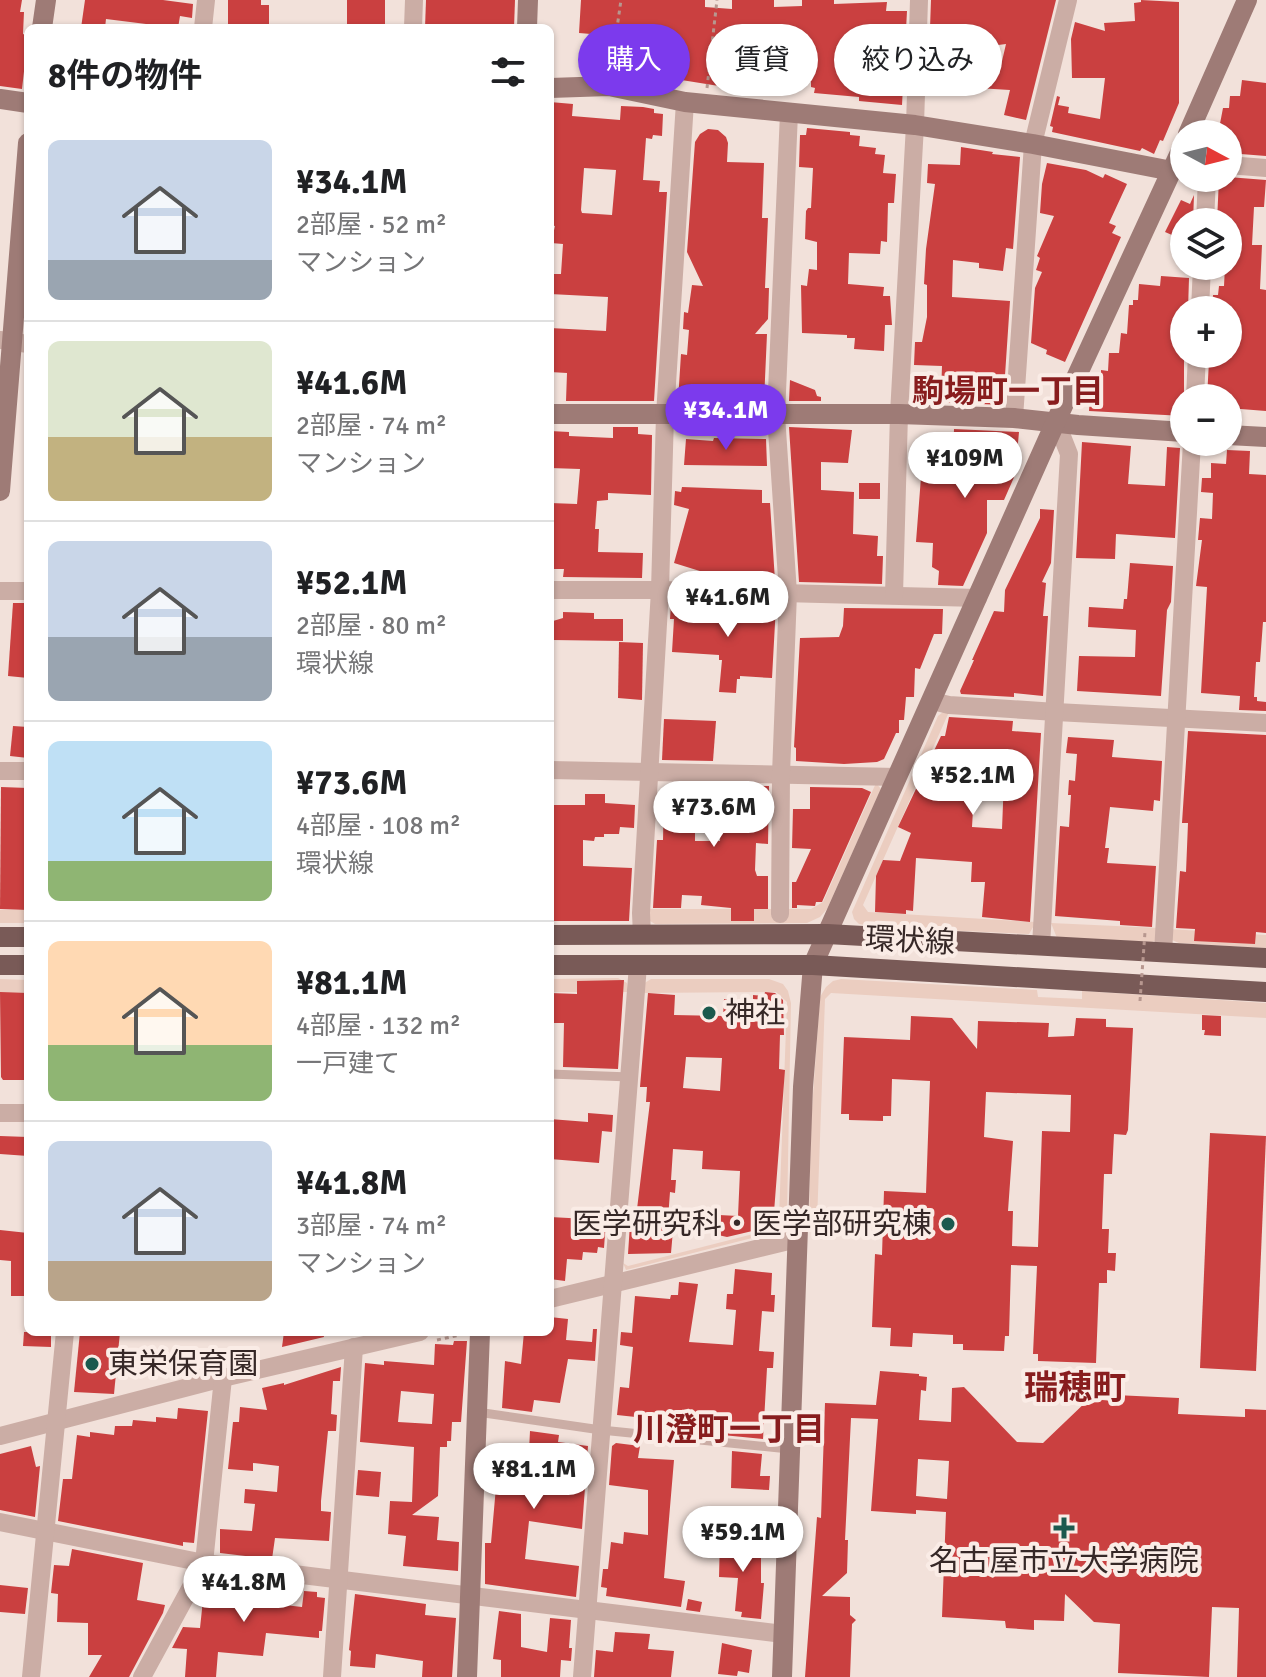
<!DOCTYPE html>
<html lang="ja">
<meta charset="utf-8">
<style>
:root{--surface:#fff;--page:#f6f6f6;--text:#202124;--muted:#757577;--line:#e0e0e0;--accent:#7c3aed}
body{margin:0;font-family:Signika,"Noto Sans JP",sans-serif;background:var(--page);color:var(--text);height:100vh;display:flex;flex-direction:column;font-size:30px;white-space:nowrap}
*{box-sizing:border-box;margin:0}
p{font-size:26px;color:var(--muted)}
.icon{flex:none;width:44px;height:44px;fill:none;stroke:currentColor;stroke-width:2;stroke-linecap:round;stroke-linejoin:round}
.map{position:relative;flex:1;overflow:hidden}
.sheet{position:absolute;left:24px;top:24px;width:530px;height:1312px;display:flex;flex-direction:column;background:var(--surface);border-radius:12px;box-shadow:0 2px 6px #0004}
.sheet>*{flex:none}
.banner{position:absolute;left:578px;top:24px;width:568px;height:72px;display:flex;gap:16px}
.needle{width:52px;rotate:97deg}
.buttons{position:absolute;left:1170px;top:120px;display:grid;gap:16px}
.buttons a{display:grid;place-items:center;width:72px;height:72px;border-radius:50%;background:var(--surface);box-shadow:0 2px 6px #0004;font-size:40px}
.price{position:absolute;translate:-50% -68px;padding:0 18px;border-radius:28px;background:#fff;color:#222;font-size:26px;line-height:52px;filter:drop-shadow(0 2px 4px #0008)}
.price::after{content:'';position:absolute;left:50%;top:48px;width:24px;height:18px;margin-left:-12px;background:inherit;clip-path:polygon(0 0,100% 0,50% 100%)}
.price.current{background:var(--accent);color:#fff}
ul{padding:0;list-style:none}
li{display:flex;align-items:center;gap:24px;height:200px;padding:0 24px}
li+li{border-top:2px solid var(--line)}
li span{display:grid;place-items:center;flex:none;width:224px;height:160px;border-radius:12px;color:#555}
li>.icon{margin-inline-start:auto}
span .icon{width:96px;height:96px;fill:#fffc;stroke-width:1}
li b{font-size:34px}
h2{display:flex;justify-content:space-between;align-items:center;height:96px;padding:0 24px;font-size:34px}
.pill{padding:0 28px;border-radius:36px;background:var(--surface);box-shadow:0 2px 6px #0004;font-size:28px;line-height:72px}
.pill.current{background:var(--accent);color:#fff}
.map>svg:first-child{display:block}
.plaza{fill:#ebcdc0}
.building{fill:#ca4040;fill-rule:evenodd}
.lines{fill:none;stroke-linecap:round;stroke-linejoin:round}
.path{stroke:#b7978f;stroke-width:3;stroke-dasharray:4 4;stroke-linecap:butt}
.lane{stroke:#cbada5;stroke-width:9}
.street{stroke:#cbada5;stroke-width:18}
.secondary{stroke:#9e7b76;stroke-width:20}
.primary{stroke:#795a57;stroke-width:20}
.path-bridge{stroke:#b7978f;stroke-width:3;stroke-dasharray:4 4;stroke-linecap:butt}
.poi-dot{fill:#1b594e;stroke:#faece6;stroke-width:3}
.labels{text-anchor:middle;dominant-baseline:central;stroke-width:8;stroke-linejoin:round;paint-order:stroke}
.street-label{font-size:30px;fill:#362827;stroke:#faece6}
.poi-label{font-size:30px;fill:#362827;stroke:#faece6;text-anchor:start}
.neighbourhood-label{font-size:32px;font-weight:bold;fill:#881d1e;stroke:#faece6}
.quarter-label{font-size:34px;font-weight:bold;fill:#881d1e;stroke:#faece6}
</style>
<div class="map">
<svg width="1266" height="1677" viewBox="0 0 1266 1677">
<rect width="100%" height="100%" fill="#f2e1da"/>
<g class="plaza">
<polygon points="943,712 949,712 863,905 868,912 1036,922 1029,934 878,927 859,924 854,919 852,912 856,903 938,716"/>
<polygon points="876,783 881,789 827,909 820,917 807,923 655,924 650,921 648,909 811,909 823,902"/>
<rect x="0" y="910" width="28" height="13"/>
<polygon points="1051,923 1159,928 1155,941 1152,942 1057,938"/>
<polygon points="1169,929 1266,935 1266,948 1179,943 1172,940"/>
<polygon points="618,978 627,983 628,992 550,992 550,979"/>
<polygon points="0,979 28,980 28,993 0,993"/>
<polygon points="651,979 769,979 783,984 788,991 791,1003 787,1215 772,1233 626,1270 623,1263 628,1266 769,1230 779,1217 787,1002 776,992 642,993 643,984"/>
<polygon points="841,979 1037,990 1038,997 1082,999 1082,991 1266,1003 1266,1018 831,993 825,999 817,1222 809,1220 811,1123 820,997 826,987 833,981"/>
</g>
<g class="building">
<polygon points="0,0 22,0 20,12 24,12 23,34 28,36 22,89 0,86"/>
<polygon points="85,0 163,0 193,4 192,18 180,16 178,28 106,19 105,28 81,28"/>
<polygon points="228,0 261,0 261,5 269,5 269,28 228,28"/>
<rect x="347" y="0" width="38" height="28"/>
<polygon points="426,0 515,0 514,28 425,28"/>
<polygon points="581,0 705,0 705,7 732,9 732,0 774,0 774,7 802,6 802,0 834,0 834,4 887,2 886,11 907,11 902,105 859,101 859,97 814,93 815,88 811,87 811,82 770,79 768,94 644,74 592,70 593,60 589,60 591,34 579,33"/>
<path d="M931 0H1056L1026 120 1004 115 1010 90 928 85ZM1006 44 999 74 973 73 975 48Z"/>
<polygon points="1141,0 1179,2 1179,103 1163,141 1160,140 1154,154 1142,148 1140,151 1052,132 1053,127 1050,126 1057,96 1060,97 1058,105 1069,107 1068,113 1100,119 1105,78 1072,78 1071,39 1075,22 1105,31 1104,23 1135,21 1134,3 1141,2"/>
<polygon points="1242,80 1266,83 1266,156 1228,153 1228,134 1218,134 1223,108 1229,108 1230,96 1240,96"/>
<path d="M550 102 573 104 572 116 620 120 621 106 643 107 654 109V113L663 114 662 136 653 135 652 139 646 138 643 180 660 181 659 192H667L654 401H566L567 373 550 372V328L606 331 608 297 550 294V274H561L563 244 551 243 555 226 550 225ZM584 168 616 170 612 215 582 213 581 210Z"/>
<polygon points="807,128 850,132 850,135 860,136 859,146 876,148 875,154 885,155 883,173 896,174 894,203 888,203 887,242 881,241 880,254 849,253 848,284 884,287 883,296 890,296 892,325 885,325 884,351 854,349 855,338 847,338 847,335 802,333 801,285 807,286 809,269 817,270 817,242 805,239 806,211 808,208 811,208 813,168 799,167 800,135 806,135"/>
<polygon points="708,129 718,130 726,137 728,143 727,162 764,163 762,218 768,218 765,288 769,288 768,319 755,334 767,334 764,401 678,401 681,354 687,355 689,330 683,329 684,312 688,313 692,285 703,286 687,252 695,142 700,134"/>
<polygon points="961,147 993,152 992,154 1020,157 1013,249 1006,248 1003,271 979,268 979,263 953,260 952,297 1010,301 1003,405 936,402 937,393 941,394 942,366 914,365 915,342 922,342 927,317 927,285 924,284 926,249 935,184 927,183 928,164 960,165"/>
<polygon points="1047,163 1086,170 1103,178 1105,174 1127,184 1109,223 1116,226 1112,233 1121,237 1065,362 1046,354 1047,350 1031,343 1035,288 1042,272 1036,270 1040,258 1037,256 1054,216 1040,213 1042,184"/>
<polygon points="1228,177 1266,180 1264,207 1254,207 1252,245 1262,245 1260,289 1266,290 1266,411 1228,408 1228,398 1207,398 1209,361 1211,361 1212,354 1228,354 1228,310 1212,310 1213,295 1218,295 1219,286 1224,286 1225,266 1228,266 1228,222 1217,222 1219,178"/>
<polygon points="1194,195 1193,222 1184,222 1179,238 1165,232 1181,200 1190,204"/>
<polygon points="1161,276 1189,278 1188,310 1184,310 1184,416 1089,411 1090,396 1095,396 1096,382 1101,383 1101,370 1108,371 1109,353 1119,353 1121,333 1127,334 1129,305 1133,305 1133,300 1138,300 1139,284 1160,286"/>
<polygon points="790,380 815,390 817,396 821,397 821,401 789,401"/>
<polygon points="613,427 638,427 638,434 652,435 651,495 608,493 608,500 597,501 595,529 599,529 598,552 643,553 642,578 563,577 564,569 550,569 550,503 577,504 580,469 550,468 550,431 569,432 569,436 613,438"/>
<polygon points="789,427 852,430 848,463 821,462 821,490 854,492 853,534 878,536 877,556 883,556 882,584 799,582"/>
<polygon points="954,429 1019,432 1015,475 1004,500 987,500 987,533 963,586 938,585 939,571 932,567 933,543 916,542 921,477 952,478"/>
<polygon points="714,438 766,439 767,466 684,465 686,439 713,441"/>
<polygon points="1082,442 1131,446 1128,484 1165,486 1167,447 1180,448 1175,538 1116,534 1115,559 1076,558"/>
<polygon points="1227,450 1250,451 1249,474 1266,475 1266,622 1263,622 1260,662 1256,662 1254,697 1257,697 1257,701 1266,702 1266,711 1239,710 1240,696 1201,693 1207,587 1196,586 1202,540 1198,540 1200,518 1212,519 1213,493 1201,492 1202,478 1211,478 1211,463 1226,464"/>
<rect x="859" y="483" width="21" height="16"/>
<polygon points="682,487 762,490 762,503 770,503 775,581 703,579 703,572 674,563 689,509 674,505 675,491 681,492"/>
<polygon points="1040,509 1054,510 1051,563 1042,582 1046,583 1043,616 1048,616 1043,696 1014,693 1014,697 961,694 960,691 974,660 972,660 994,611 1004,612 1005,590 1040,518"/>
<polygon points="1130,563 1173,566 1171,602 1167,610 1161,696 1077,691 1079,656 1135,657 1136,630 1088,627 1089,607 1123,609 1124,599 1127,599"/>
<polygon points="13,603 28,603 28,678 8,676"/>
<polygon points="671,604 766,608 765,605 776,605 772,678 740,676 740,679 737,679 736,693 719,692 722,660 719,660 719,655 672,652 674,619 670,619"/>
<polygon points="844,608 943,609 942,634 934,634 920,669 915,668 914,697 906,697 904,720 899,720 899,733 896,733 884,759 877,762 844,764 796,761 796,748 794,747 800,638 839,637 843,626"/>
<polygon points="563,612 594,613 594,619 623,619 623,641 552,640 553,621 563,618"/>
<polygon points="619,642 643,643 642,700 618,698"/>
<path d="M949 717 1013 721 1012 731 1041 733 1030 922 982 917 985 882H971L972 862 916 858 913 911 906 910V914L875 912 876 876 883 860 900 861 911 833 898 827 941 736H945ZM975 776 1004 779 1002 829 972 827Z"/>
<polygon points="664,719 716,721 713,761 662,760"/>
<polygon points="13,726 28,727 28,758 10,756"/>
<polygon points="1188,731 1266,735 1266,933 1256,932 1255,944 1194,941 1195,929 1176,928 1180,871 1186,872 1188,823 1182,823"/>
<polygon points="1068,737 1114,740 1112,757 1162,761 1160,801 1154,800 1153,811 1110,807 1105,848 1109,848 1107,863 1156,866 1152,927 1120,925 1120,921 1055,916 1060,826 1069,827 1071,795 1068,795 1069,780 1075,781 1077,754 1066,753"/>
<path d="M711 785 769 786 768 844 756 843 755 870 757 876H768V909H754V921H731V908L701 905 702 896 682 895 681 908H653L657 840H663L664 791 711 792ZM695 815H721L720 841H695Z"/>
<polygon points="1,787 28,788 28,910 0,909"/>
<polygon points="810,787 862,788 871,792 822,902 816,902 815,906 797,905 797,908 792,908 792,882 796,882 811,849 792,848 793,809 810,809"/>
<polygon points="585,794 605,794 605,803 635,805 634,828 620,827 619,834 604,834 604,837 595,837 594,841 583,840 583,866 632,868 629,921 553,921 554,881 550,881 550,805 585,805"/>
<polygon points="624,980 618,1069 563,1067 564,1023 550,1023 550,993 577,994 577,981"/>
<polygon points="0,992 28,993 28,1077 24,1077 24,1080 3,1080 1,1077"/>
<path d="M765 992 775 993 783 1000 784 1035H780L779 1069 785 1070 773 1225 765 1224V1228L727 1237 718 1235 719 1215 738 1216 740 1171 702 1169 703 1151 673 1149 671 1180H676L675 1193 670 1192 668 1219H674L671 1253 628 1254 631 1209H637L650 1102H646L647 1087H640L648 993 675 995 674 1015 723 1016 724 999 753 1000V995L764 996ZM686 1057 722 1058 720 1091 683 1088Z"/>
<polygon points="1202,1015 1221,1016 1221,1036 1204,1035 1205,1030 1202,1030"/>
<path d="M911 1016 952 1018 977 1049 978 1021 1049 1023 1048 1037 1074 1036 1076 1018 1106 1019V1027L1133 1028 1128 1130 1126 1135 1114 1134 1112 1174H1104L1102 1229H1109L1108 1253H1116L1115 1271 1107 1270V1283H1099L1096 1363 1038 1361V1354H1033L1037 1266 1011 1265 1009 1336H1005L1004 1351 963 1350V1344H953V1335L913 1333 912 1347 890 1346 891 1328 872 1327 875 1254 882 1255 884 1191 926 1193 930 1081 892 1079 891 1116H883V1121L849 1120V1114H841L844 1037 910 1040ZM986 1092 1071 1095 1070 1132 1042 1131 1038 1247 1012 1246 1013 1211H1008L1013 1141 984 1137Z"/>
<polygon points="588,1113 613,1115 612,1132 602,1131 599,1163 550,1159 550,1119 588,1122"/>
<polygon points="1210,1133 1266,1136 1256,1371 1200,1368"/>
<polygon points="0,1136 28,1137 28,1156 0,1154"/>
<polygon points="550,1217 606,1220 604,1248 598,1247 597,1253 583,1252 582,1260 567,1259 565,1281 550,1279"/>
<polygon points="0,1230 28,1233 28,1296 11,1296 11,1261 0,1260"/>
<polygon points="735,1269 772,1273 771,1295 775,1295 774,1312 762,1311 759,1351 774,1352 773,1368 767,1368 763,1439 672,1430 673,1418 645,1414 645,1418 617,1415 620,1387 629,1388 633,1347 620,1345 621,1332 632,1333 635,1296 670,1299 671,1295 678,1295 679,1282 698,1284 689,1342 733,1345 736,1310 726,1309 727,1294 733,1294"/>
<polygon points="550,1317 568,1319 566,1340 592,1342 593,1329 597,1329 595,1361 568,1359 560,1403 534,1400 532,1412 502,1408 505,1361 521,1364 524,1332 550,1332"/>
<polygon points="24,1332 51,1332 51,1347 23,1346"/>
<polygon points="80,1332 120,1332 114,1394 74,1392"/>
<polygon points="284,1332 323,1332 324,1337 282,1347"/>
<path d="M454 1341H467L461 1422H452L451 1441H447V1447H440L438 1496 412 1515 439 1517 437 1540 459 1542 458 1571 403 1566 406 1536 388 1534 390 1501 412 1502 414 1447 360 1442 365 1363 384 1365V1361L434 1365 435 1344 453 1345ZM401 1391 434 1394 432 1424 398 1422Z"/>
<polygon points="341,1367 340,1381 333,1381 331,1414 337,1415 336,1431 328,1431 321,1501 321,1511 331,1512 329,1541 275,1538 272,1559 220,1553 220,1529 252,1531 255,1504 244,1503 245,1489 277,1492 279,1466 253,1463 253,1471 228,1469 233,1422 239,1422 240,1407 267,1410 262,1388 284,1383 284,1385"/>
<path d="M880 1371 919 1374V1376L927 1377 926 1391 921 1390 919 1420 951 1422 952 1388 964 1387 1017 1442 1043 1443 1089 1399 1115 1401V1395L1179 1398 1178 1414 1245 1417V1409L1266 1410V1677H1237L1239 1608 1212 1607 1209 1677 1118 1673 1120 1624 1094 1622 1065 1594 1064 1621 1034 1620V1630L1006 1628 1005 1621 942 1617 946 1512 916 1510V1514L871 1511 878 1419 851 1418 845 1540H848L847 1573 822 1596 850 1597V1615L856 1620 852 1624 850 1677H805L817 1517 821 1518 825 1403 876 1405ZM918 1459 949 1461 947 1499 916 1496Z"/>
<polygon points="178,1408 208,1411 194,1543 183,1542 183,1546 58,1521 63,1479 72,1479 77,1435 90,1437 90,1432 114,1435 115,1426 132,1426 133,1420 156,1422 156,1417 177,1419"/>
<polygon points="530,1431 559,1435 558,1442 588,1446 582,1529 529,1521 525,1559 579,1566 576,1597 485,1584 485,1543 491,1543 496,1487 487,1487 488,1453 501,1455 501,1449 529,1451"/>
<polygon points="616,1443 640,1446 638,1458 674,1460 664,1578 685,1581 681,1607 606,1596 607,1588 601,1587 603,1569 608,1569 611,1542 623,1544 624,1532 648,1535 648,1490 609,1485 612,1446"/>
<polygon points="31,1446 36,1467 40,1466 35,1517 0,1510 0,1454"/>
<polygon points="732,1451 762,1454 760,1476 770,1476 769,1490 731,1488"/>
<polygon points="358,1470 381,1472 379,1497 356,1495"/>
<polygon points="720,1537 753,1539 753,1553 761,1553 761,1583 764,1583 761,1619 741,1617 742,1612 735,1611 738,1578 719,1577"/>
<polygon points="72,1549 143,1563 137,1600 165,1605 163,1613 129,1677 89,1677 102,1655 88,1655 88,1623 57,1622 58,1594 51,1593 54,1565 69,1566"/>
<polygon points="217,1577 269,1583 267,1603 302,1607 304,1591 317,1592 317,1597 325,1598 322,1631 319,1631 319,1638 266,1633 263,1656 218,1652 216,1677 185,1677 187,1649 172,1648 183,1627 200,1628 203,1600 212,1601 214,1578"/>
<polygon points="0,1585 28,1588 25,1614 0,1612"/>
<polygon points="355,1594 426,1604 425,1615 456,1618 452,1677 422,1677 423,1661 376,1654 375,1668 350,1666 351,1651 349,1650"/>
<polygon points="688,1599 702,1602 700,1612 686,1610"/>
<polygon points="499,1611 521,1614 521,1647 547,1652 550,1618 571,1620 569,1648 572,1648 571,1661 561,1660 560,1677 501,1677 501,1660 493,1659"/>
<polygon points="615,1632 650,1634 648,1649 674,1651 671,1677 594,1677 596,1650 613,1652"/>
<polygon points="722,1643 752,1650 749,1673 738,1671 737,1676 718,1674"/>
</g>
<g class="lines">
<g class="path">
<polyline points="611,70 621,0"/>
<polyline points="707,88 717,0"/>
<polyline points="437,1340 460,1335"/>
</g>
<g class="lane">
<polyline points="550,1074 630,1077"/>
<polyline points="477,1412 601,1430 789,1449"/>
</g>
<g class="street">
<polyline points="203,28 206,0"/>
<polyline points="413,28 414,0"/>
<polyline points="1228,165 1266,168"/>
<polyline points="1205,222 1207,178"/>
<polyline points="1200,310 1202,266"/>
<polyline points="0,340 28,344"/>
<polyline points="1195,398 1197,354"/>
<polyline points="1014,418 1033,144 1068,0"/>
<polyline points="550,590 660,590 978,598"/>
<polyline points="0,591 28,591"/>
<polyline points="894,595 899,414 915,125 919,0"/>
<polyline points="932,701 949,705 1056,712 1266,723"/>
<polyline points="550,770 897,777"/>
<polyline points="0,771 28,771"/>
<polyline points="780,914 781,774 788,593 776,415 789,113"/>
<polyline points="642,935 641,913 660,590 665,415 685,102"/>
<polyline points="1041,946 1069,454 1056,421"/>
<polyline points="1163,953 1192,442"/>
<polyline points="0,1113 28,1113"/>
<polyline points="550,1299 797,1239"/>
<polyline points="0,1436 223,1378 420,1332"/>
<polyline points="0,1522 204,1563 783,1634"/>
<polyline points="31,1677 65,1332"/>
<polyline points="142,1677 204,1563 223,1378"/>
<polyline points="332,1677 354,1347"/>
<polyline points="582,1677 638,965"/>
</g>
<g class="secondary">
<polyline points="42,28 46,0"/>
<polyline points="527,28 528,0"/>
<polyline points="550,88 609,86 685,102 915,125 1033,144 1172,171"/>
<polyline points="0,99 28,103"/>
<polyline points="1188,134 1247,0"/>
<polyline points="550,414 899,414 1014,418 1078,425 1184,432"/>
<polyline points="1228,435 1266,437"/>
<polyline points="0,491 28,143"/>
<polyline points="467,1677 480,1332"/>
<polyline points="782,1677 803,1087 813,965 1056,421 1184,144"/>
</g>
<g class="primary">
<polyline points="550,935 827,934 1266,958"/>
<polyline points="0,937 28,937"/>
<polyline points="0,965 28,965"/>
<polyline points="550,965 813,965 1266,992"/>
</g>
<polyline class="path-bridge" points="1140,1001 1145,932"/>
</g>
<g class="poi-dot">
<circle cx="709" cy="1013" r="8"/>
<circle cx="948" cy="1224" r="8"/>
<circle cx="92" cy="1364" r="8"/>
<path d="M1060 1516h8v8h8v8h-8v8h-8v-8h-8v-8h8z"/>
</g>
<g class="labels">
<g class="street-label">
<text transform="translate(910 941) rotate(3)">環状線</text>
</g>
<g class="poi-label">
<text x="725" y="1013">神社</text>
<text x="932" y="1224" text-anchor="end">医学研究科・医学部研究棟</text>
<text x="108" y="1364">東栄保育園</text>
<text x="1064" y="1561" text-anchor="middle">名古屋市立大学病院</text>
</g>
<g class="neighbourhood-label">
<text x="1008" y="391">駒場町一丁目</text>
<text x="729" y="1429">川澄町一丁目</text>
</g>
<g class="quarter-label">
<text x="1075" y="1388">瑞穂町</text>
</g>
</g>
</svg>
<div class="buttons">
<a><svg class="needle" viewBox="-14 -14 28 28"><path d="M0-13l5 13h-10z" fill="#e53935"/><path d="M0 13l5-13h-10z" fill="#757577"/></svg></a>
<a><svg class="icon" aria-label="layers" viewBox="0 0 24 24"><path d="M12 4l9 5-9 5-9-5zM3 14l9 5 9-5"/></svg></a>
<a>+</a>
<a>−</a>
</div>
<b class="price current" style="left:726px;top:452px">¥34.1M</b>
<b class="price" style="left:965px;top:500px">¥109M</b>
<b class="price" style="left:728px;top:639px">¥41.6M</b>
<b class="price" style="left:973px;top:817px">¥52.1M</b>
<b class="price" style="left:714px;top:849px">¥73.6M</b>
<b class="price" style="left:534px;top:1511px">¥81.1M</b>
<b class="price" style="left:743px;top:1574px">¥59.1M</b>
<b class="price" style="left:244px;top:1624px">¥41.8M</b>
<div class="banner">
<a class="pill current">購入</a>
<a class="pill">賃貸</a>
<a class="pill">絞り込み</a>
</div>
<section class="sheet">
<h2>8件の物件<svg class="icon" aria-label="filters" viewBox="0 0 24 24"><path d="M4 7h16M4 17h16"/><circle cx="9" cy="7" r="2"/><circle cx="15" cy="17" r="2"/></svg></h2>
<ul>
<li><span style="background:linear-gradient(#c9d6e8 75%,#9aa5b1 0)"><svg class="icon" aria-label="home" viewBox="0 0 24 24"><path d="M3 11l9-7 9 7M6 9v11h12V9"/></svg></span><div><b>¥34.1M</b><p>2部屋 · 52 m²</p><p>マンション</p></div></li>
<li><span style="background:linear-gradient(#dfe7d0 60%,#c2b280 0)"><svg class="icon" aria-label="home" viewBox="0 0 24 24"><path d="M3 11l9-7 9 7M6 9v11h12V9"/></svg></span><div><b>¥41.6M</b><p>2部屋 · 74 m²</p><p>マンション</p></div></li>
<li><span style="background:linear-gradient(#c9d6e8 60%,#9aa5b1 0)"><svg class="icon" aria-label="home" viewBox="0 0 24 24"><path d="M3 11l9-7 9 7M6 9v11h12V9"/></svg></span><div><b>¥52.1M</b><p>2部屋 · 80 m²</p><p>環状線</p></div></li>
<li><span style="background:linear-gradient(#bfe0f5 75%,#8fb573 0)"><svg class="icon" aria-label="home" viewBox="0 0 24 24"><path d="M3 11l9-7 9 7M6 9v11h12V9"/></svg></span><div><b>¥73.6M</b><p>4部屋 · 108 m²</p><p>環状線</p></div></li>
<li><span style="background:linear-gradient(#ffd9b3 65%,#8fb573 0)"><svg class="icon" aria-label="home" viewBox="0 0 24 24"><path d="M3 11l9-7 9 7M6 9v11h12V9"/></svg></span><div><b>¥81.1M</b><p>4部屋 · 132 m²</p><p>一戸建て</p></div></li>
<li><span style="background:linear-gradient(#c9d6e8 75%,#b9a48a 0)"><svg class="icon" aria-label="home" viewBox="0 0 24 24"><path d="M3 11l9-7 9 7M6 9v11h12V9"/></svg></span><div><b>¥41.8M</b><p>3部屋 · 74 m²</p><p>マンション</p></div></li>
</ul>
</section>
</div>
